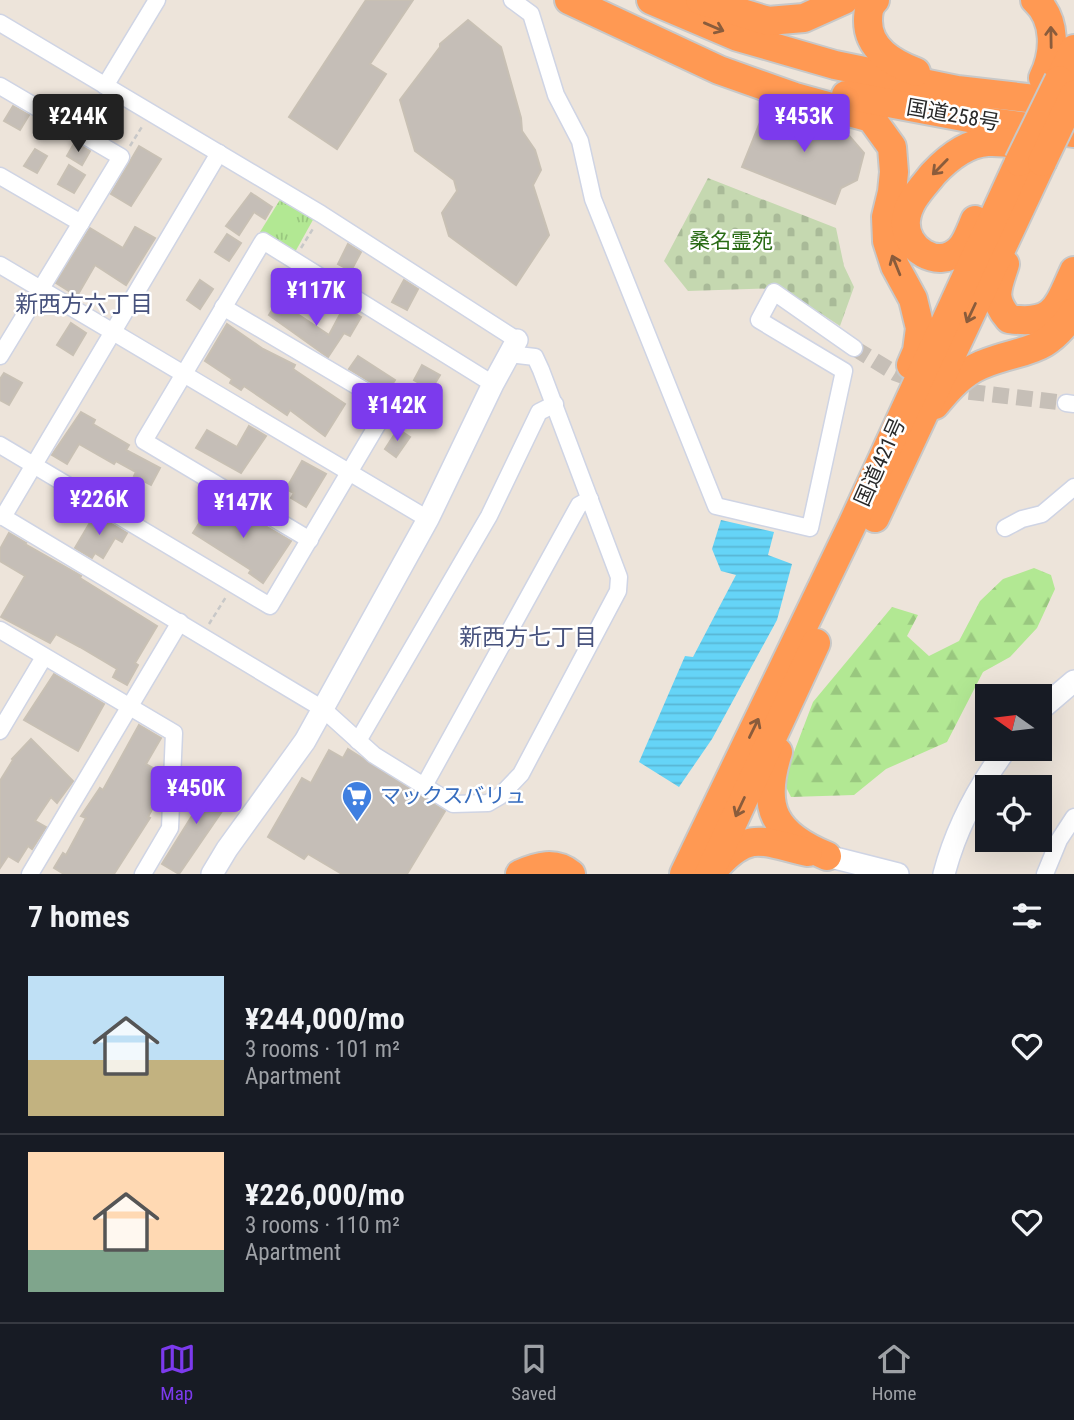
<!DOCTYPE html>
<meta charset="utf-8">
<style>
:root{--surface:#171b24;--page:#242831;--text:#f1f3f6;--muted:#9ea1a6;--line:#363941;--accent:#7c3aed}
body{margin:0;font-family:"Roboto Condensed","Noto Sans JP",sans-serif;background:var(--page);color:var(--text);height:100vh;display:flex;flex-direction:column;font-size:26px;white-space:nowrap}
*{box-sizing:border-box;margin:0}
p{font-size:23px;color:var(--muted)}
.icon{flex:none;width:38px;height:38px;fill:none;stroke:currentColor;stroke-width:2;stroke-linecap:round;stroke-linejoin:round}
.map{position:relative;height:874px;overflow:hidden}
.side{display:flex;flex-direction:column;background:var(--surface);flex:1}
.side>*{flex:none}
.needle{width:46px;rotate:284deg}
.buttons{position:absolute;left:975px;top:684px;display:grid;gap:14px}
.buttons a{display:grid;place-items:center;width:77px;height:77px;border-radius:0px;background:var(--surface);box-shadow:0 7px 28px #0002;font-size:35px}
.price{position:absolute;translate:-50% -60px;padding:0 16px;border-radius:7px;background:var(--accent);color:#fff;font-size:23px;line-height:46px;filter:drop-shadow(0 2px 4px #0008)}
.price::after{content:'';position:absolute;left:50%;top:42px;width:21px;height:16px;margin-left:-10px;background:inherit;clip-path:polygon(0 0,100% 0,50% 100%)}
.price.current{background:#222;color:#fff}
ul{padding:0;list-style:none}
li{display:flex;align-items:center;gap:21px;height:175px;padding:0 28px}
li+li{border-top:2px solid var(--line)}
li span{display:grid;place-items:center;flex:none;width:196px;height:140px;border-radius:0px;color:#555}
li>.icon{margin-inline-start:auto}
span .icon{width:84px;height:84px;fill:#fffc;stroke-width:1}
li b{font-size:30px}
h2{display:flex;justify-content:space-between;align-items:center;height:84px;padding:0 28px;font-size:30px}
.tab-bar{display:flex;justify-content:space-around;align-items:center;height:98px;border-top:2px solid var(--line);background:var(--surface);font-size:19px;color:var(--muted)}
.tab-bar a{display:grid;justify-items:center;gap:4px}
.tab-bar .current{color:var(--accent)}
.map>svg:first-child{display:block}
.forest{fill:url(#forest-firs)}
.cemetery{fill:url(#cemetery-stones)}
.park{fill:url(#park-tufts)}
.water{fill:url(#water-rules)}
.building{fill:#c5beb7;stroke:#c8c0b4;stroke-width:2}
.lines{fill:none;stroke-linecap:round;stroke-linejoin:round}
.street-tunnel{stroke:#c6bfb7;stroke-width:16;stroke-dasharray:16 8;stroke-linecap:butt}
.street-casing{stroke:#cfd4e4;stroke-width:19}
.secondary-casing{stroke:#cfd4e4;stroke-width:24}
.highway-casing{stroke:#c8c8c8;stroke-width:32}
.path{stroke:#c8c8c8;stroke-width:2.5;stroke-dasharray:5 3.5;stroke-linecap:butt}
.street{stroke:#fff;stroke-width:16}
.secondary{stroke:#fff;stroke-width:21}
.highway{stroke:#ff9953;stroke-width:28}
.highway-bridge-casing{stroke:#c8c8c8;stroke-width:32;stroke-linecap:butt}
.highway-bridge{stroke:#ff9953;stroke-width:28}
.oneway{stroke:#8a5c3c}
.labels{text-anchor:middle;dominant-baseline:central;stroke-width:5;stroke-linejoin:round;paint-order:stroke}
.street-label{font-size:21px;fill:#2a2a2a;stroke:#fff}
.park-label{font-size:21px;fill:#296b15;stroke:#fff}
.shop-label{font-size:21px;fill:#366cbe;stroke:#fff;text-anchor:start}
.neighbourhood-label{font-size:23px;fill:#47527d;stroke:#fff}
</style>
<div class="map">
<svg width="1074" height="874" viewBox="0 0 1074 874">
<defs>
<pattern id="forest-firs" width="22" height="20" patternUnits="userSpaceOnUse" patternTransform="scale(1.75)"><rect width="22" height="20" fill="#b2e893"/><path d="M5 1l3.5 6h-7zM16 11l3.5 6h-7z" fill="#99c77f"/></pattern>
<pattern id="cemetery-stones" width="16" height="16" patternUnits="userSpaceOnUse" patternTransform="scale(1.75)"><rect width="16" height="16" fill="#c5d8b0"/><path d="M2 7V4a2 2 0 0 1 4 0v3zM10 15v-3a2 2 0 0 1 4 0v3z" fill="#a9ba98"/></pattern>
<pattern id="park-tufts" width="24" height="20" patternUnits="userSpaceOnUse" patternTransform="scale(1.75)"><rect width="24" height="20" fill="#b2e893"/><path d="M3 7l-1-3M5 7V3M7 7l1-3M15 17l-1-3M17 17v-4M19 17l1-3" fill="none" stroke="#99c77f"/></pattern>
<pattern id="water-rules" width="6" height="5" patternUnits="userSpaceOnUse" patternTransform="scale(1.75)"><rect width="6" height="5" fill="#65d4f7"/><path d="M0 2.5h6" fill="none" stroke="#58b6d4"/></pattern>
</defs>
<rect width="100%" height="100%" fill="#ede4da"/>
<polygon class="forest" points="1034,568 1051,575 1055,589 1037,628 1010,657 983,672 947,742 886,769 854,795 791,797 783,781 813,702 892,607 918,615 907,636 929,656 959,641 980,601 1003,579"/>
<polygon class="cemetery" points="708,178 836,228 844,266 854,287 840,326 782,288 688,291 664,261"/>
<polygon class="park" points="281,198 314,218 294,254 260,232"/>
<polygon class="water" points="721,520 774,532 768,555 792,564 777,620 712,739 679,787 639,762 685,656 693,657 736,575 721,571 712,549"/>
<g class="building">
<polygon points="366,0 413,0 370,64 386,74 337,149 289,117"/>
<polygon points="468,20 501,47 521,118 522,131 535,150 541,170 533,185 549,235 516,285 449,236 442,213 457,191 454,180 415,151 400,100 440,47 440,44"/>
<polygon points="767,105 846,132 864,153 857,180 841,188 835,204 742,167"/>
<polygon points="13,106 29,115 20,130 4,121"/>
<polygon points="75,142 90,151 82,165 67,156"/>
<polygon points="139,146 161,159 131,206 111,194"/>
<polygon points="35,149 47,156 37,173 24,166"/>
<polygon points="69,165 85,175 74,193 58,184"/>
<polygon points="251,193 272,207 265,219 254,212 239,235 226,226"/>
<polygon points="135,227 155,238 126,285 95,265 77,296 56,283 90,228 123,248"/>
<polygon points="227,234 241,243 229,261 215,252"/>
<polygon points="348,244 361,252 351,271 338,264"/>
<polygon points="200,280 213,289 200,309 187,300"/>
<polygon points="404,280 418,289 407,310 392,302"/>
<polygon points="278,301 329,335 344,307 361,317 350,336 344,333 328,357 269,315"/>
<polygon points="71,323 86,333 73,355 57,345"/>
<polygon points="227,324 263,349 295,365 293,369 345,404 325,436 290,410 287,415 244,386 241,390 230,383 232,379 205,361"/>
<polygon points="358,356 395,380 387,392 349,369"/>
<polygon points="422,365 440,375 431,390 414,380"/>
<polygon points="4,373 22,383 9,405 0,400 0,379"/>
<polygon points="81,412 95,420 93,424 129,445 126,450 160,468 151,485 134,476 136,472 116,461 114,464 79,444 67,464 52,455"/>
<polygon points="249,426 266,436 241,473 196,448 207,430 237,447"/>
<polygon points="398,429 410,437 396,457 385,449"/>
<polygon points="302,461 326,474 306,507 291,498 294,493 286,489"/>
<polygon points="221,500 291,541 263,583 249,573 251,570 193,533 203,517 208,521"/>
<polygon points="95,514 127,533 122,542 115,538 103,558 95,553 92,558 75,548"/>
<polygon points="9,533 26,543 25,544 81,576 80,578 157,626 135,663 138,665 127,685 113,677 117,669 80,647 56,634 50,643 1,617 25,576 0,561 0,549"/>
<polygon points="54,674 104,704 78,751 24,720"/>
<polygon points="139,725 161,738 146,764 162,773 161,783 154,796 158,798 148,817 150,818 114,874 64,874 54,868 63,853 66,855 86,818 81,816 100,788 103,790"/>
<polygon points="31,739 73,781 57,803 51,797 35,821 46,827 32,849 28,846 18,862 8,856 0,868 0,781 13,760 12,759"/>
<polygon points="348,749 445,811 407,874 342,874 308,854 304,859 268,837 302,778 311,783 329,750 343,758"/>
<polygon points="189,784 201,785 229,801 179,874 162,864 200,803 189,803"/>
</g>
<g class="lines">
<g class="street-tunnel">
<polyline points="854,348 895,373 920,382"/>
<polyline points="945,389 1066,403"/>
</g>
<g class="street-casing">
<g id="street">
<polyline points="512,0 531,14 556,95 580,141 593,199 716,506 810,528 844,371 759,320 774,292 854,348"/>
<polyline points="0,23 321,214 517,340"/>
<polyline points="0,86 121,157 0,356"/>
<polyline points="105,86 157,0"/>
<polyline points="0,176 81,223"/>
<polyline points="0,265 428,519"/>
<polyline points="1066,403 1074,404"/>
<polyline points="0,445 270,606 389,405 223,307"/>
<polyline points="0,515 323,709 374,755 453,804 488,803 500,796 521,774 618,591 619,577 541,370 535,357 509,354"/>
<polyline points="3,517 219,153"/>
<polyline points="1005,528 1022,519 1042,514 1074,487"/>
<polyline points="310,540 144,441 263,241 493,384"/>
<polyline points="0,630 174,733 170,828 143,874"/>
<polyline points="0,731 44,657"/>
<polyline points="358,741 489,516 539,412 555,404"/>
<polyline points="424,786 579,505 590,499"/>
<polyline points="30,874 180,622"/>
<polyline points="1045,874 1059,840 1074,817"/>
</g>
</g>
<g class="secondary-casing">
<g id="secondary">
<polyline points="1040,710 1074,681"/>
<polyline points="827,856 898,874"/>
<polyline points="212,874 227,849 305,741 428,519 493,384 517,340"/>
<path d="M944 874C956 828 978 787 1006 749"/>
</g>
</g>
<g class="highway-casing">
<g id="highway">
<polyline points="569,0 719,70 795,97 871,118 892,147 894,172 892,192 886,217 887,241 895,266 913,299 920,328 917,351 911,365"/>
<polyline points="651,0 738,37 835,65 957,90 1071,103"/>
<polyline points="700,0 768,21 804,18 844,0"/>
<path d="M875 0C869 6 868 12 868 21 868 49 893 63 916 72"/>
<path d="M1035 0C1057 20 1055 54 1043 78"/>
<polyline points="1059,80 1074,49"/>
<polyline points="846,95 990,122 1074,133"/>
<path d="M975 220C971 229 967 242 960 249 939 271 903 249 906 220 908 201 922 188 933 174 947 159 966 143 988 142 1007 141 1028 146 1047 148"/>
<path d="M1005 264C997 289 991 298 1009 319 1055 325 1057 308 1074 271"/>
<path d="M935 405C948 389 962 373 981 365 1024 347 1044 357 1074 312"/>
<polyline points="875,518 1042,162"/>
<path d="M778 752C760 808 774 834 827 856"/>
<path d="M718 865C751 829 765 843 808 852"/>
<path d="M520 874C538 866 555 861 571 874"/>
<polyline points="684,874 852,525 1019,162"/>
<polyline points="709,874 816,643"/>
</g>
</g>
<g class="path">
<polyline points="130,146 143,125"/>
<polyline points="301,248 314,227"/>
<polyline points="209,624 226,597"/>
</g>
<use href="#street" class="street"/>
<use href="#secondary" class="secondary"/>
<use href="#highway" class="highway"/>
<g class="highway-bridge-casing">
<g id="highway-bridge">
<polyline points="1019,162 1059,80"/>
<polyline points="1042,162 1074,95"/>
</g>
</g>
<use href="#highway-bridge" class="highway-bridge"/>
</g>
<defs><path id="oneway-shaft" d="M-6 0H5M1.5-3L5.5 0L1.5 3" fill="none" stroke-width="1.6" stroke-linecap="round" stroke-linejoin="round" transform="scale(1.75)"/></defs>
<g class="oneway">
<use href="#oneway-shaft" transform="translate(714 27) rotate(23)"/>
<use href="#oneway-shaft" transform="translate(1051 37) rotate(-91)"/>
<use href="#oneway-shaft" transform="translate(940 167) rotate(134)"/>
<use href="#oneway-shaft" transform="translate(896 265) rotate(-112)"/>
<use href="#oneway-shaft" transform="translate(971 313) rotate(115)"/>
<use href="#oneway-shaft" transform="translate(754 728) rotate(-64)"/>
<use href="#oneway-shaft" transform="translate(740 807) rotate(115)"/>
</g>
<defs>
<g id="supermarket-pin" transform="scale(1.575)"><path d="M0 17L-7.5 6A9.5 9.5 0 1 1 7.5 6Z" fill="#3f7fe0" stroke="#fff"/><path d="M-6-5.5h2.5l.6 2H6L4.5 2H-2.5L-4.4-4H-6ZM-1.5 3.2a1.3 1.3 0 1 0 .1 0ZM3 3.2a1.3 1.3 0 1 0 .1 0Z" fill="#fff"/></g>
</defs>
<g fill-rule="evenodd">
<use href="#supermarket-pin" x="357" y="796"/>
</g>
<g class="labels">
<g class="street-label">
<text transform="translate(953 115) rotate(10)">国道258号</text>
<text transform="translate(880 462) rotate(-66)">国道421号</text>
</g>
<g class="park-label">
<text x="731" y="241">桑名霊苑</text>
</g>
<g class="shop-label">
<text x="380" y="796">マックスバリュ</text>
</g>
<g class="neighbourhood-label">
<text x="84" y="304">新西方六丁目</text>
<text x="528" y="637">新西方七丁目</text>
</g>
</g>
</svg>
<div class="buttons">
<a><svg class="needle" viewBox="-14 -14 28 28"><path d="M0-13l5 13h-10z" fill="#e53935"/><path d="M0 13l5-13h-10z" fill="#9ea1a6"/></svg></a>
<a><svg class="icon" aria-label="locate" viewBox="0 0 24 24"><circle cx="12" cy="12" r="6"/><path d="M12 2v4M12 18v4M2 12h4M18 12h4"/></svg></a>
</div>
<b class="price current" style="left:78px;top:154px">¥244K</b>
<b class="price" style="left:804px;top:154px">¥453K</b>
<b class="price" style="left:316px;top:328px">¥117K</b>
<b class="price" style="left:397px;top:443px">¥142K</b>
<b class="price" style="left:99px;top:537px">¥226K</b>
<b class="price" style="left:243px;top:540px">¥147K</b>
<b class="price" style="left:196px;top:826px">¥450K</b>
</div>
<section class="side">
<h2>7 homes<svg class="icon" aria-label="filters" viewBox="0 0 24 24"><path d="M4 7h16M4 17h16"/><circle cx="9" cy="7" r="2"/><circle cx="15" cy="17" r="2"/></svg></h2>
<ul>
<li><span style="background:linear-gradient(#bfe0f5 60%,#c2b280 0)"><svg class="icon" aria-label="home" viewBox="0 0 24 24"><path d="M3 11l9-7 9 7M6 9v11h12V9"/></svg></span><div><b>¥244,000/mo</b><p>3 rooms · 101 m²</p><p>Apartment</p></div><svg class="icon" aria-label="heart" viewBox="0 0 24 24"><path d="M12 20l-8-8c-3-5 5-10 8-4 3-6 11-1 8 4z"/></svg></li>
<li><span style="background:linear-gradient(#ffd9b3 70%,#7fa58c 0)"><svg class="icon" aria-label="home" viewBox="0 0 24 24"><path d="M3 11l9-7 9 7M6 9v11h12V9"/></svg></span><div><b>¥226,000/mo</b><p>3 rooms · 110 m²</p><p>Apartment</p></div><svg class="icon" aria-label="heart" viewBox="0 0 24 24"><path d="M12 20l-8-8c-3-5 5-10 8-4 3-6 11-1 8 4z"/></svg></li>
</ul>
</section>
<nav class="tab-bar">
<a class="current"><svg class="icon" aria-label="map" viewBox="0 0 24 24"><path d="M3 6l6-2 6 2 6-2v14l-6 2-6-2-6 2zM9 4v14M15 6v14"/></svg>Map</a>
<a><svg class="icon" aria-label="saved" viewBox="0 0 24 24"><path d="M7 4h10v16l-5-4-5 4z"/></svg>Saved</a>
<a><svg class="icon" aria-label="home" viewBox="0 0 24 24"><path d="M3 11l9-7 9 7M6 9v11h12V9"/></svg>Home</a>
</nav>
